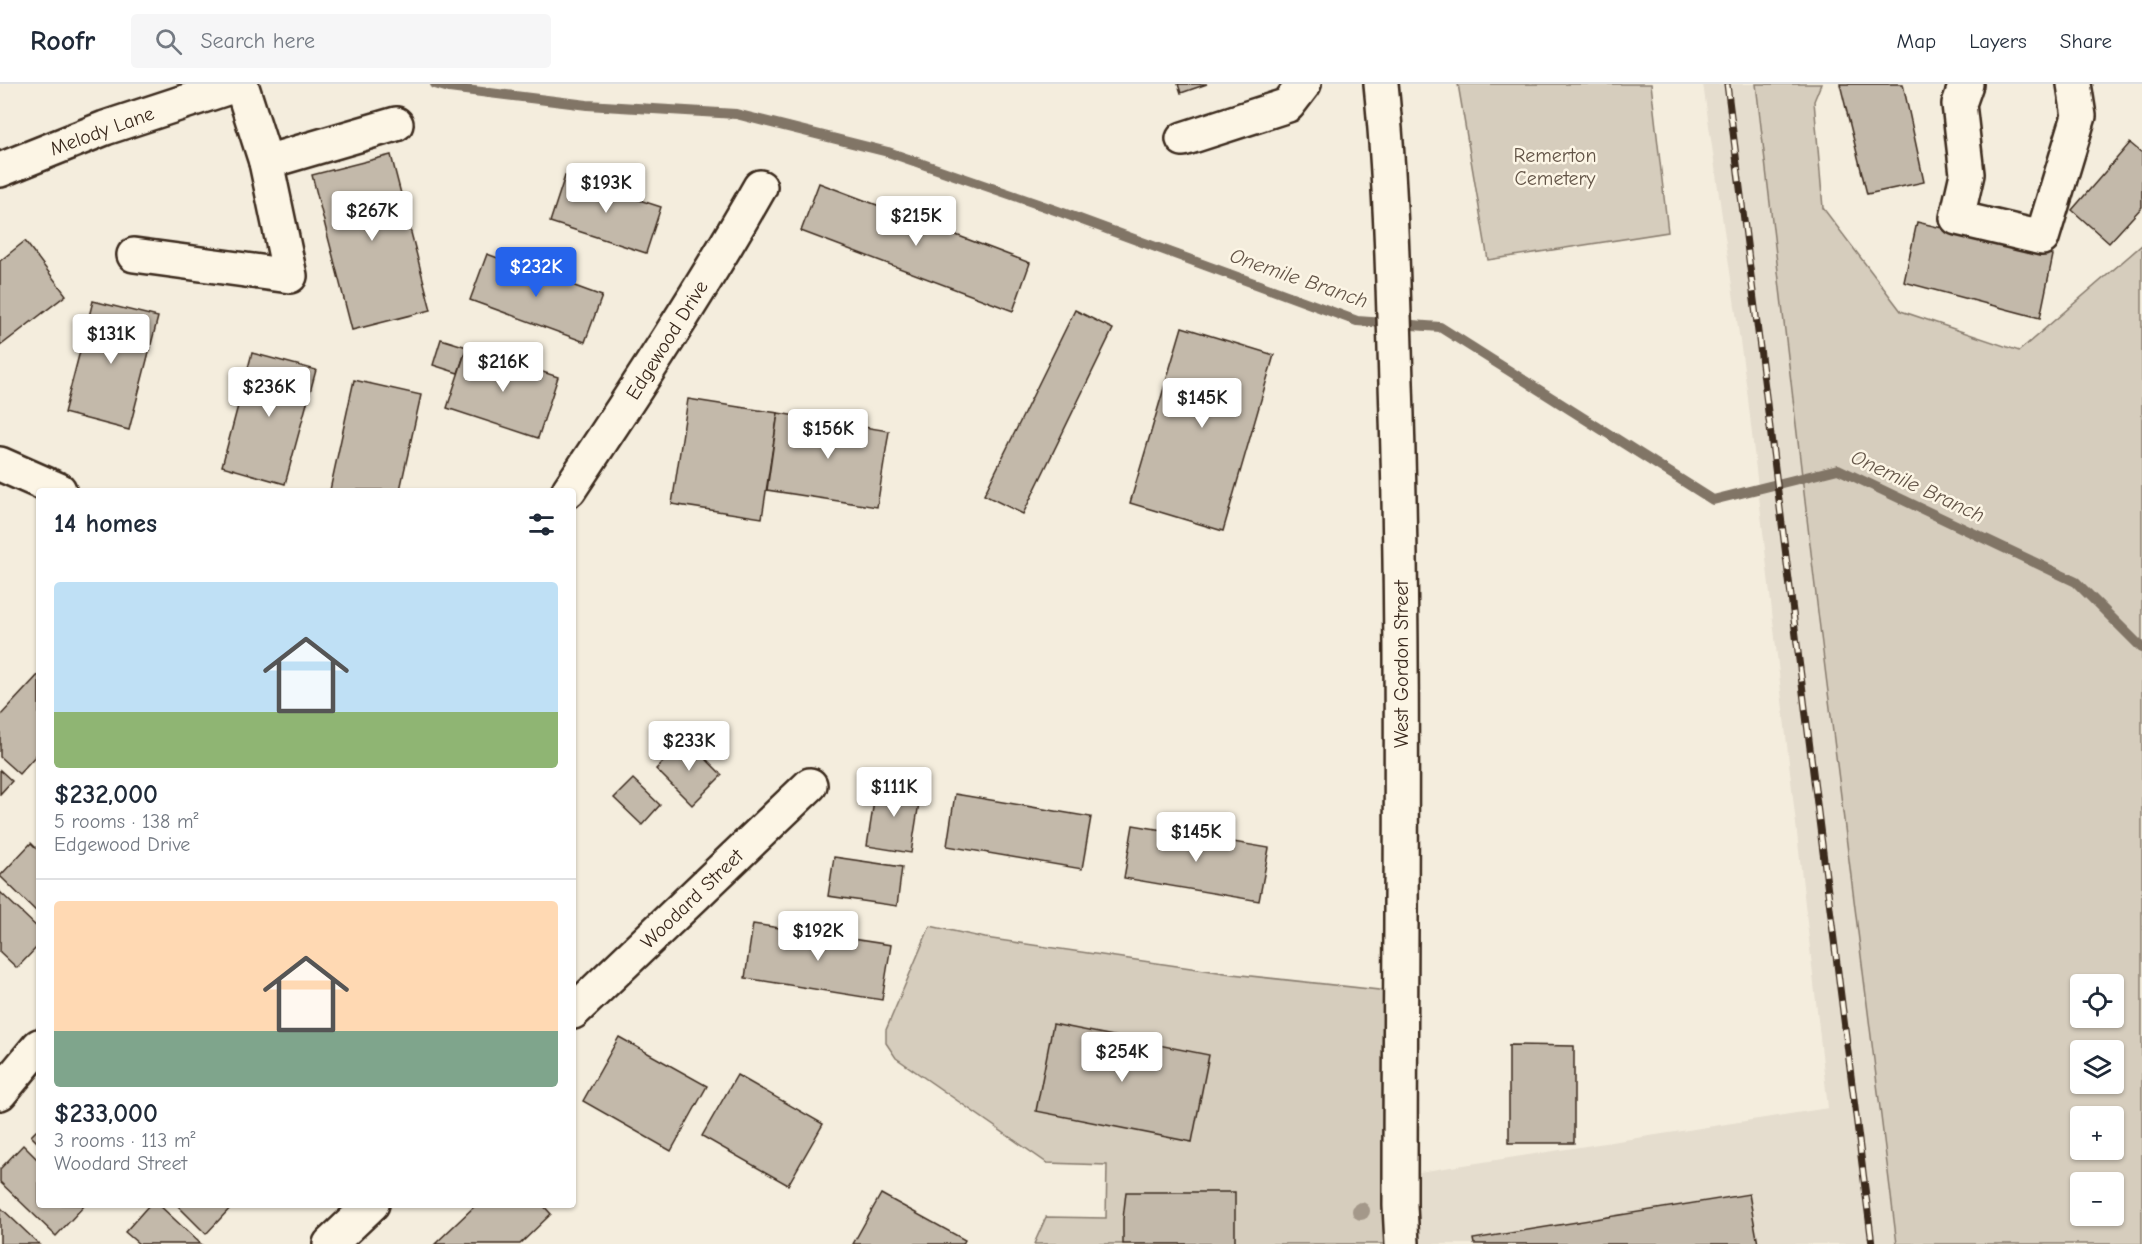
<!DOCTYPE html>
<meta charset="utf-8">
<style>
:root{--surface:#fff;--page:#f6f6f7;--text:#1f2937;--muted:#747a83;--line:#e0e1e3;--accent:#2563eb}
body{margin:0;font-family:"Comic Neue",sans-serif;background:var(--page);color:var(--text);height:100vh;display:flex;flex-direction:column;font-size:22px;white-space:nowrap}
*{box-sizing:border-box;margin:0}
p{font-size:20px;color:var(--muted)}
.icon{flex:none;width:33px;height:33px;fill:none;stroke:currentColor;stroke-width:2;stroke-linecap:round;stroke-linejoin:round}
.map{position:relative;flex:1;overflow:hidden}
.panel{position:absolute;left:36px;top:404px;width:540px;height:720px;display:flex;flex-direction:column;background:var(--surface);border-radius:6px;box-shadow:0 2px 4px #0004}
.panel>*{flex:none}
.fabs{position:absolute;left:2070px;top:890px;display:grid;gap:12px}
.fabs a{display:grid;place-items:center;width:54px;height:54px;border-radius:6px;background:var(--surface);box-shadow:0 2px 4px #0004;font-size:30px}
.price{position:absolute;translate:-50% -51px;padding:0 14px;border-radius:6px;background:#fff;color:#222;font-size:20px;line-height:39px;filter:drop-shadow(0 2px 3px #0008)}
.price::after{content:'';position:absolute;left:50%;top:36px;width:18px;height:14px;margin-left:-9px;background:inherit;clip-path:polygon(0 0,100% 0,50% 100%)}
.price.current{background:var(--accent);color:#fff}
ul{padding:0;list-style:none}
li{display:grid;align-content:center;gap:12px;height:318px;padding:0 18px}
li+li{border-top:2px solid var(--line)}
li span{display:grid;place-items:center;height:186px;border-radius:6px;color:#555}
li>.icon{margin-inline-start:auto}
span .icon{width:108px;height:108px;fill:#fffc;stroke-width:1}
li b{font-size:26px}
h2{display:flex;justify-content:space-between;align-items:center;height:72px;padding:0 18px;font-size:26px}
header{display:flex;align-items:center;gap:36px;box-sizing:border-box;height:84px;padding:0 30px;background:var(--surface);border-bottom:2px solid var(--line)}
header strong{font-size:28px}
nav{display:flex;gap:33px;margin-inline-start:auto;font-size:21px}
.search{width:420px;height:54px;background:var(--page);display:flex;align-items:center;gap:15px;box-sizing:border-box;padding:0 21px;border-radius:6px;color:var(--muted);font-size:22px}
.map>svg:first-child{display:block}
.built{fill:#e5ddce}
.green{fill:#d6cdbd;stroke:#887c6e;stroke-width:1.5;fill-rule:evenodd}
.lines{fill:none;stroke-linecap:round;stroke-linejoin:round}
.stream{stroke:#817466;stroke-width:10}
.building{fill:#c3b9aa;stroke:#3b2a1e;stroke-width:1.5}
.minor-casing{stroke:#3b2a1e;stroke-width:38}
.major-casing{stroke:#3b2a1e;stroke-width:38}
.minor{stroke:#fcf5e5;stroke-width:33}
.major{stroke:#fcf5e5;stroke-width:33}
.rail-casing{stroke:#3b2a1e;stroke-width:7}
.rail{stroke:#fcf5e5;stroke-width:4.5;stroke-dasharray:14;stroke-linecap:butt}
.tree{fill:#a4988a}
.labels{text-anchor:middle;dominant-baseline:central;stroke-width:5;stroke-linejoin:round;paint-order:stroke}
.street-label{font-size:20px;fill:#3b2a1e;stroke:#fcf5e5}
.park-label{font-size:20px;fill:#625346;stroke:#fcf5e5}
.water-label{font-size:21px;font-style:italic;fill:#645548;stroke:#fcf5e5}
</style>
<header>
<strong>Roofr</strong>
<div class="search"><svg class="icon" aria-label="search" viewBox="0 0 24 24"><circle cx="10" cy="10" r="6"/><path d="M15 15l6 6"/></svg>Search here</div>
<nav><a>Map</a><a>Layers</a><a>Share</a></nav>
</header>
<div class="map">
<svg width="2142" height="1160" viewBox="0 0 2142 1160">
<rect width="100%" height="100%" fill="#f4eddd"/>
<filter id="ink" filterUnits="userSpaceOnUse"><feTurbulence type="fractalNoise" baseFrequency=".0167" numOctaves="2"/><feDisplacementMap in="SourceGraphic" scale="12" xChannelSelector="R" yChannelSelector="G"/><feConvolveMatrix kernelMatrix="1 2 1 2 8 2 1 2 1" color-interpolation-filters="sRGB"/></filter>
<g filter="url(#ink)">
<polygon class="built" points="1703,0 1756,0 1818,528 1897,1160 1419,1160 1419,1088 1828,1024 1747,306"/>
<g class="green">
<polygon points="1458,0 1651,0 1668,148 1488,176"/>
<path d="M1756 0H1821L1814 17 1823 124 1901 227 2019 267 2142 161V1160H1897L1818 528ZM2080 900H2114V933H2080ZM2080 966H2114V999H2080ZM2080 1032H2114V1065H2080ZM2080 1098H2114V1131H2080Z"/>
<polygon points="930,842 985,854 1232,890 1388,907 1390,1160 1034,1160 1046,1133 1106,1134 1107,1081 1047,1079 896,974 886,959 886,946"/>
</g>
<g class="lines">
<polyline class="stream" points="435,0 449,4 587,21 736,30 888,68 1055,126 1357,237 1440,243 1713,416 1838,385 2076,498 2142,564"/>
</g>
<g class="building">
<polygon points="1178,0 1207,0 1181,9"/>
<polygon points="1840,0 1903,0 1924,98 1867,110"/>
<polygon points="2130,59 2142,69 2142,123 2109,159 2072,126"/>
<polygon points="391,71 431,226 352,246 312,91"/>
<polygon points="565,92 661,123 646,169 550,138"/>
<polygon points="819,99 1030,179 1013,227 801,147"/>
<polygon points="1917,138 2053,171 2040,234 1904,198"/>
<polygon points="25,157 66,211 0,262 0,177"/>
<polygon points="487,170 602,212 585,258 470,216"/>
<polygon points="93,217 158,233 129,346 64,329"/>
<polygon points="1075,226 1113,245 1023,430 984,411"/>
<polygon points="1182,243 1274,271 1223,447 1130,419"/>
<polygon points="441,255 467,263 458,289 433,281"/>
<polygon points="467,263 558,293 538,354 447,324"/>
<polygon points="252,269 316,286 285,400 222,382"/>
<polygon points="354,296 421,311 400,406 330,406"/>
<polygon points="688,315 778,329 762,434 672,420"/>
<polygon points="778,329 889,347 877,423 767,406"/>
<polygon points="39,590 39,668 19,690 0,673 0,632"/>
<polygon points="686,655 722,691 692,721 656,685"/>
<polygon points="0,686 12,697 0,710"/>
<polygon points="633,695 660,721 642,741 614,714"/>
<polygon points="877,698 921,706 911,769 867,762"/>
<polygon points="955,710 1091,733 1082,785 947,762"/>
<polygon points="1133,741 1269,764 1259,817 1124,794"/>
<polygon points="31,759 39,767 39,830 0,792"/>
<polygon points="834,773 902,783 897,822 828,812"/>
<polygon points="0,808 39,845 39,861 17,884 0,868"/>
<polygon points="753,840 891,861 882,916 745,894"/>
<polygon points="1053,940 1209,971 1192,1058 1036,1027"/>
<polygon points="619,953 707,1002 671,1067 583,1017"/>
<polygon points="1509,961 1574,962 1574,1059 1509,1059"/>
<polygon points="737,991 823,1040 788,1101 702,1052"/>
<polygon points="39,1044 39,1060 31,1052"/>
<polygon points="23,1061 39,1077 39,1120 85,1121 56,1152 0,1098 0,1085"/>
<polygon points="1126,1108 1235,1108 1235,1160 1123,1160 1123,1135"/>
<polygon points="881,1110 965,1156 963,1160 853,1160"/>
<polygon points="1749,1110 1758,1160 1474,1160 1473,1155"/>
<polygon points="150,1120 158,1120 201,1160 139,1160 125,1148"/>
<polygon points="176,1120 234,1120 206,1150"/>
<polygon points="477,1120 542,1120 551,1130 520,1160 435,1160"/>
<polygon points="0,1123 39,1160 0,1160"/>
</g>
<g class="lines">
<g class="minor-casing">
<g id="minor">
<polyline points="241,0 266,78 396,40"/>
<path d="M1381 0C1391 99 1393 199 1396 299 1405 573 1400 848 1400 1122L1402 1160"/>
<polyline points="1966,0 1959,20 1967,90 1957,134 2042,154 2079,32 2074,0"/>
<polyline points="1183,55 1288,21 1304,0"/>
<polyline points="134,171 290,192 266,78"/>
<polyline points="0,380 59,406"/>
<path d="M569 406C635 307 701 207 760 103"/>
<polyline points="573,928 810,701"/>
<polyline points="0,1009 39,962"/>
<polyline points="330,1160 372,1120"/>
</g>
</g>
<g class="major-casing">
<polyline id="major" points="0,86 105,44 239,0"/>
</g>
<use href="#minor" class="minor"/>
<use href="#major" class="major"/>
<g class="rail-casing">
<polyline id="rail" points="1727,0 1872,1160"/>
</g>
<use href="#rail" class="rail"/>
</g>
<circle class="tree" cx="1361" cy="1127" r="9"/>
</g>
<g class="labels">
<g class="street-label">
<text transform="translate(102 47) rotate(-20)">Melody Lane</text>
<text transform="translate(667 256) rotate(-58)">Edgewood Drive</text>
<text transform="translate(1401 580) rotate(-90)">West Gordon Street</text>
<text transform="translate(692 815) rotate(-44)">Woodard Street</text>
</g>
<g class="park-label">
<text x="1555" y="71">Remerton<tspan x="1555" dy="23">Cemetery</tspan></text>
</g>
<g class="water-label">
<text transform="translate(1299 194) rotate(19)">Onemile Branch</text>
<text transform="translate(1918 402) rotate(25)">Onemile Branch</text>
</g>
</g>
</svg>
<div class="fabs">
<a><svg class="icon" aria-label="locate" viewBox="0 0 24 24"><circle cx="12" cy="12" r="6"/><path d="M12 2v4M12 18v4M2 12h4M18 12h4"/></svg></a>
<a><svg class="icon" aria-label="layers" viewBox="0 0 24 24"><path d="M12 4l9 5-9 5-9-5zM3 14l9 5 9-5"/></svg></a>
<a>+</a>
<a>−</a>
</div>
<b class="price" style="left:606px;top:130px">$193K</b>
<b class="price" style="left:372px;top:158px">$267K</b>
<b class="price" style="left:916px;top:163px">$215K</b>
<b class="price current" style="left:536px;top:214px">$232K</b>
<b class="price" style="left:111px;top:281px">$131K</b>
<b class="price" style="left:503px;top:309px">$216K</b>
<b class="price" style="left:269px;top:334px">$236K</b>
<b class="price" style="left:1202px;top:345px">$145K</b>
<b class="price" style="left:828px;top:376px">$156K</b>
<b class="price" style="left:689px;top:688px">$233K</b>
<b class="price" style="left:894px;top:734px">$111K</b>
<b class="price" style="left:1196px;top:779px">$145K</b>
<b class="price" style="left:818px;top:878px">$192K</b>
<b class="price" style="left:1122px;top:999px">$254K</b>
<section class="panel">
<h2>14 homes<svg class="icon" aria-label="filters" viewBox="0 0 24 24"><path d="M4 7h16M4 17h16"/><circle cx="9" cy="7" r="2"/><circle cx="15" cy="17" r="2"/></svg></h2>
<ul>
<li><span style="background:linear-gradient(#bfe0f5 70%,#8fb573 0)"><svg class="icon" aria-label="home" viewBox="0 0 24 24"><path d="M3 11l9-7 9 7M6 9v11h12V9"/></svg></span><div><b>$232,000</b><p>5 rooms · 138 m²</p><p>Edgewood Drive</p></div></li>
<li><span style="background:linear-gradient(#ffd9b3 70%,#7fa58c 0)"><svg class="icon" aria-label="home" viewBox="0 0 24 24"><path d="M3 11l9-7 9 7M6 9v11h12V9"/></svg></span><div><b>$233,000</b><p>3 rooms · 113 m²</p><p>Woodard Street</p></div></li>
</ul>
</section>
</div>
